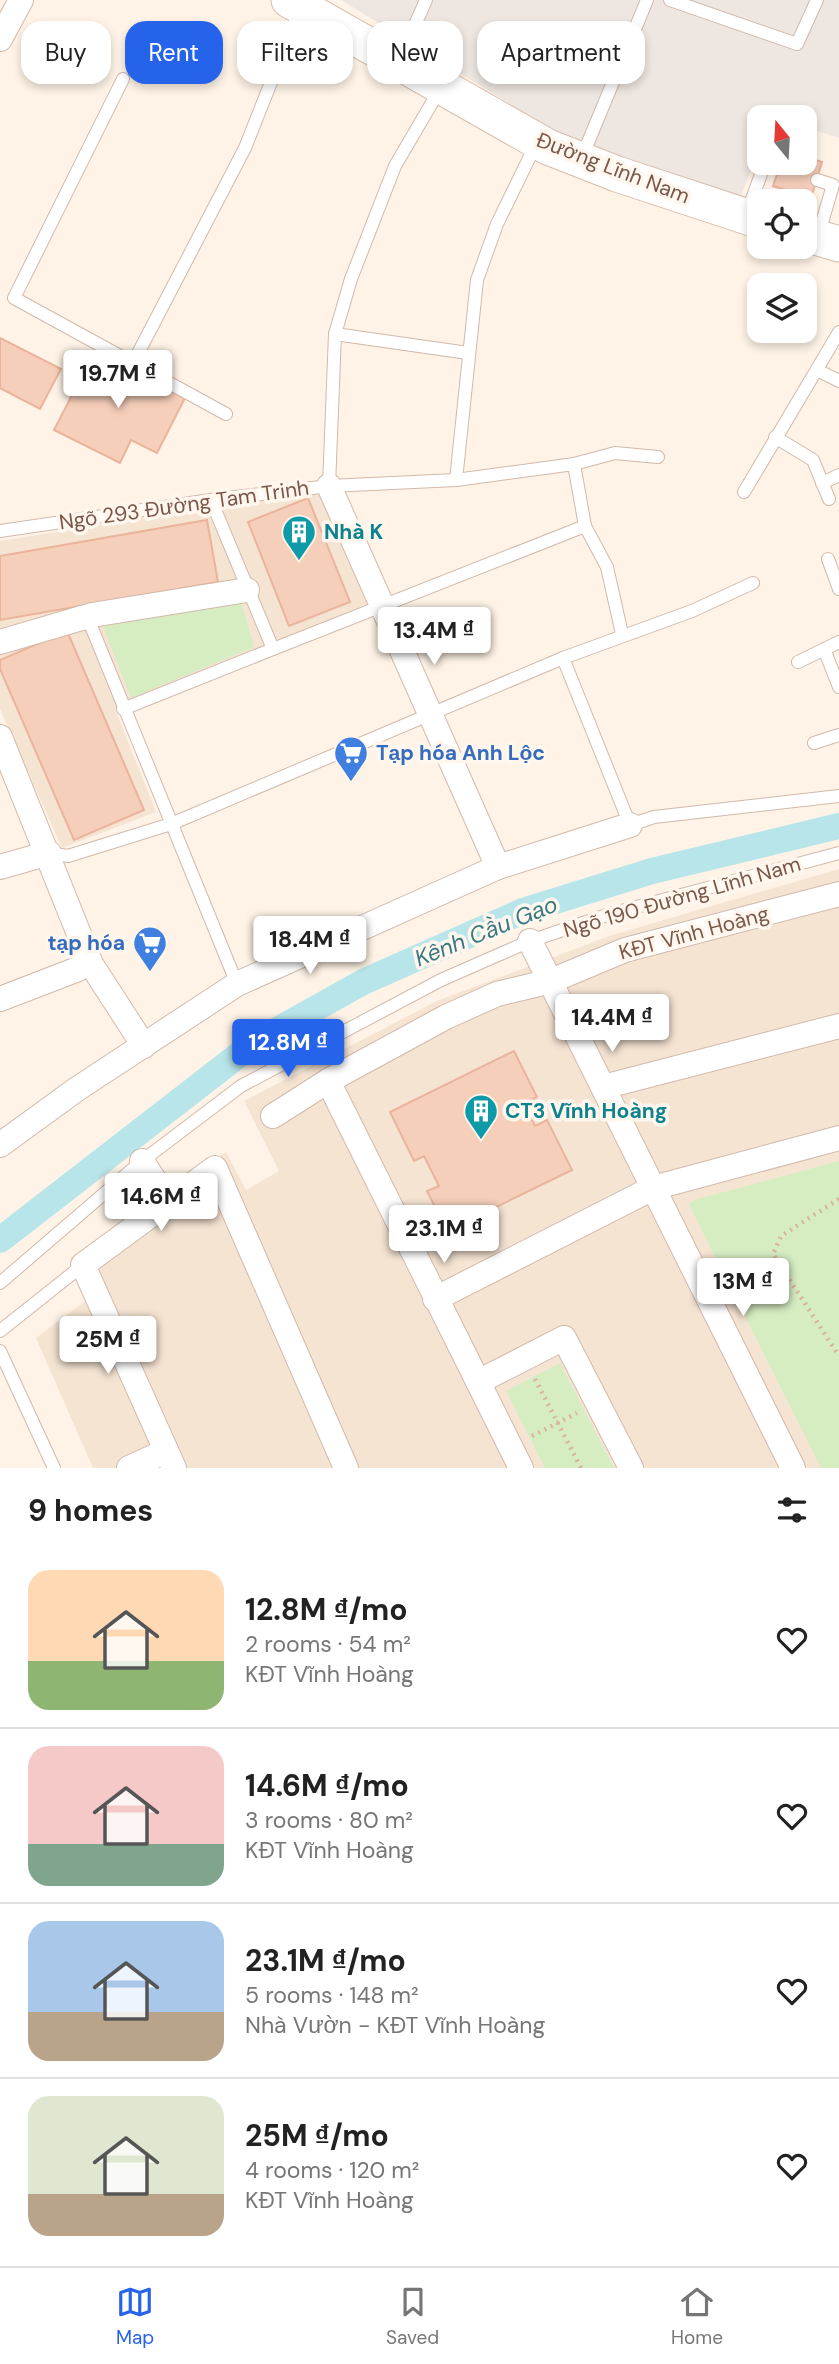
<!DOCTYPE html>
<meta charset="utf-8">
<style>
:root{--surface:#fff;--page:#f6f6f6;--text:#222;--muted:#767676;--line:#e0e0e0;--accent:#2563eb}
body{margin:0;font-family:"DM Sans",sans-serif;background:var(--page);color:var(--text);height:100vh;display:flex;flex-direction:column;font-size:26px;white-space:nowrap}
*{box-sizing:border-box;margin:0}
p{font-size:23px;color:var(--muted)}
.icon{flex:none;width:38px;height:38px;fill:none;stroke:currentColor;stroke-width:2;stroke-linecap:round;stroke-linejoin:round}
.map{position:relative;height:1468px;overflow:hidden}
.details{display:flex;flex-direction:column;background:var(--surface);flex:1}
.details>*{flex:none}
.guide{position:absolute;left:21px;top:21px;width:798px;height:63px;display:flex;gap:14px}
.needle{width:46px;rotate:342deg}
.controls{position:absolute;left:747px;top:105px;display:grid;gap:14px}
.controls a{display:grid;place-items:center;width:70px;height:70px;border-radius:14px;background:var(--surface);box-shadow:0 4px 10px #0003;font-size:35px}
.price{position:absolute;translate:-50% -60px;padding:0 16px;border-radius:7px;background:#fff;color:#222;font-size:23px;line-height:46px;filter:drop-shadow(0 2px 4px #0008)}
.price::after{content:'';position:absolute;left:50%;top:42px;width:21px;height:16px;margin-left:-10px;background:inherit;clip-path:polygon(0 0,100% 0,50% 100%)}
.price.on{background:var(--accent);color:#fff}
ul{padding:0;list-style:none}
li{display:flex;align-items:center;gap:21px;height:175px;padding:0 28px}
li+li{border-top:2px solid var(--line)}
li span{display:grid;place-items:center;flex:none;width:196px;height:140px;border-radius:21px;color:#555}
li>.icon{margin-inline-start:auto}
span .icon{width:84px;height:84px;fill:#fffc;stroke-width:1}
li b{font-size:30px}
h2{display:flex;justify-content:space-between;align-items:center;height:84px;padding:0 28px;font-size:30px}
.pill{padding:0 24px;border-radius:21px;background:var(--surface);box-shadow:0 4px 10px #0003;font-size:24px;line-height:63px}
.pill.on{background:var(--accent);color:#fff}
.dock{display:flex;justify-content:space-around;align-items:center;height:98px;border-top:2px solid var(--line);background:var(--surface);font-size:19px;color:var(--muted)}
.dock a{display:grid;justify-items:center;gap:4px}
.dock .on{color:var(--accent)}
.map>svg:first-child{display:block}
.residential{fill:#f6e4d3}
.industrial{fill:#eee6e0}
.green{fill:#d6edc2}
.lines{fill:none;stroke-linecap:round;stroke-linejoin:round}
.canal{stroke:#b8e5ea;stroke-width:26}
.building{fill:#f6cfbb;stroke:#eab49a;stroke-width:2}
.lane-casing{stroke:#d1b9aa;stroke-width:14}
.street-casing{stroke:#d1b9aa;stroke-width:26}
.secondary-casing{stroke:#d7bbaa;stroke-width:37}
.path{stroke:#dbb29d;stroke-width:4.5;stroke-dasharray:2 5;stroke-linecap:butt}
.lane{stroke:#fff;stroke-width:12}
.street{stroke:#fff;stroke-width:24}
.secondary{stroke:#fff;stroke-width:35}
.labels{text-anchor:middle;dominant-baseline:central;stroke-width:7;stroke-linejoin:round;paint-order:stroke}
.street-label{font-size:21px;fill:#7a5748;stroke:#fff7ee}
.culture-label{font-size:21px;font-weight:bold;fill:#0d838f;stroke:#fff7ee;text-anchor:start}
.shop-label{font-size:21px;font-weight:bold;fill:#366cbe;stroke:#fff7ee;text-anchor:start}
.water-label{font-size:23px;font-style:italic;fill:#3a7881;stroke:#fff7ee}
</style>
<div class="map">
<svg width="839" height="1468" viewBox="0 0 839 1468">
<rect width="100%" height="100%" fill="#fef3e6"/>
<g class="residential">
<polygon points="324,488 374,601 115,709 156,812 62,848 0,709 0,541"/>
<polygon points="839,869 839,1468 93,1468 36,1338 89,1298 70,1258 226,1152 246,1190 279,1171 244,1101 437,1001 609,936"/>
</g>
<polygon class="industrial" points="341,0 839,0 839,138 805,127 805,117 760,117 759,151 739,200 553,130"/>
<g class="green">
<polygon points="241,601 254,647 131,698 102,624"/>
<polygon points="839,1161 839,1468 821,1468 689,1205 694,1200"/>
<polygon points="560,1363 614,1468 545,1468 506,1391"/>
</g>
<g class="lines">
<polyline class="canal" points="0,1240 254,1043 363,982 523,911 652,871 839,826"/>
</g>
<g class="building">
<polygon points="805,157 822,162 811,198 773,186 781,163 805,163"/>
<polygon points="0,338 61,369 40,409 0,388"/>
<polygon points="94,352 185,398 157,453 131,440 120,463 54,430"/>
<polygon points="308,498 350,602 289,626 248,522"/>
<polygon points="207,520 218,582 0,620 0,556"/>
<polygon points="67,631 144,810 74,840 0,669 0,660"/>
<polygon points="514,1051 537,1097 524,1104 535,1126 547,1120 572,1170 447,1231 427,1191 439,1186 424,1156 414,1161 390,1112"/>
</g>
<g class="lines">
<g class="lane-casing">
<g id="lane">
<polyline points="670,0 797,44 817,0"/>
<polyline points="400,59 426,0"/>
<polyline points="123,79 14,298 226,414"/>
<polyline points="582,157 647,0"/>
<polyline points="817,180 833,185 818,236"/>
<polyline points="747,213 765,163 779,167"/>
<polyline points="335,334 468,353"/>
<polyline points="133,363 245,148 300,9"/>
<polyline points="817,370 839,381"/>
<polyline points="775,437 813,460 829,499"/>
<polyline points="574,464 615,453 658,457"/>
<polyline points="456,480 477,280 497,224 536,144"/>
<polyline points="822,483 839,475"/>
<polyline points="329,486 335,334 351,279 395,166 440,89"/>
<polyline points="744,492 839,332"/>
<polyline points="211,500 273,649 585,526"/>
<polyline points="0,531 211,500 329,486 456,480 574,464 585,526 607,567 622,634"/>
<polyline points="828,559 839,589"/>
<polyline points="87,616 237,984"/>
<polyline points="824,649 839,687"/>
<polyline points="563,658 630,825 654,817 839,796"/>
<polyline points="798,662 839,642"/>
<polyline points="123,709 273,649"/>
<polyline points="814,743 839,735"/>
<polyline points="49,853 68,856 171,824 563,658 692,611 753,583"/>
<polyline points="0,1283 142,1161 241,1086 441,980 530,941 610,914 839,853"/>
<polyline points="0,1331 83,1265"/>
<polyline points="0,1351 54,1468"/>
</g>
</g>
<g class="street-casing">
<g id="street">
<polyline points="0,39 21,0"/>
<polyline points="329,486 498,867"/>
<polyline points="0,642 92,615 247,590"/>
<polyline points="0,737 91,964 144,1046"/>
<polyline points="0,867 49,853"/>
<polyline points="530,941 793,1468"/>
<polyline points="0,999 78,969"/>
<polyline points="328,1081 521,1468"/>
<polyline points="603,1087 839,1026"/>
<polyline points="273,1116 328,1081 446,1017 497,994 551,981 625,950 839,894"/>
<polyline points="0,1145 77,1089 237,984 498,867 630,825"/>
<polyline points="142,1161 167,1200"/>
<polyline points="435,1299 653,1188 839,1138"/>
<polyline points="478,1382 564,1338 631,1468"/>
<polyline points="129,1468 166,1451"/>
<polyline points="174,1468 83,1265 215,1168 346,1468"/>
</g>
</g>
<g class="secondary-casing">
<g id="secondary">
<polyline points="289,0 548,147 617,174 760,221"/>
<polyline points="805,234 839,244"/>
</g>
</g>
<g class="path">
<polyline points="839,1199 781,1236 773,1254 839,1356"/>
<polyline points="535,1379 581,1468"/>
<polyline points="532,1436 577,1413"/>
</g>
<use href="#lane" class="lane"/>
<use href="#street" class="street"/>
<use href="#secondary" class="secondary"/>
</g>
<defs>
<g id="building-pin" transform="scale(1.75)"><path d="M0 17L-7.5 6A9.5 9.5 0 1 1 7.5 6Z" fill="#0f9aa8" stroke="#fff7ee"/><path d="M-4-6H4V6H1V3H-1V6H-4ZM-2.5-4.3h1.7v1.8h-1.7ZM.8-4.3h1.7v1.8H.8ZM-2.5-1h1.7V.8h-1.7ZM.8-1h1.7V.8H.8Z" fill="#fff"/></g>
<g id="supermarket-pin" transform="scale(1.75)"><path d="M0 17L-7.5 6A9.5 9.5 0 1 1 7.5 6Z" fill="#3f7fe0" stroke="#fff7ee"/><path d="M-6-5.5h2.5l.6 2H6L4.5 2H-2.5L-4.4-4H-6ZM-1.5 3.2a1.3 1.3 0 1 0 .1 0ZM3 3.2a1.3 1.3 0 1 0 .1 0Z" fill="#fff"/></g>
</defs>
<g fill-rule="evenodd">
<use href="#building-pin" x="299" y="532"/>
<use href="#supermarket-pin" x="351" y="753"/>
<use href="#supermarket-pin" x="150" y="943"/>
<use href="#building-pin" x="481" y="1111"/>
</g>
<g class="labels">
<g class="street-label">
<text transform="translate(613 168) rotate(21)">Đường Lĩnh Nam</text>
<text transform="translate(184 505) rotate(-8)">Ngõ 293 Đường Tam Trinh</text>
<text transform="translate(682 897) rotate(-16)">Ngõ 190 Đường Lĩnh Nam</text>
<text transform="translate(694 933) rotate(-15)">KĐT Vĩnh Hoàng</text>
</g>
<g class="culture-label">
<text x="324" y="532">Nhà K</text>
<text x="505" y="1111">CT3 Vĩnh Hoàng</text>
</g>
<g class="shop-label">
<text x="376" y="753">Tạp hóa Anh Lộc</text>
<text x="125" y="943" text-anchor="end">tạp hóa</text>
</g>
<g class="water-label">
<text transform="translate(486 931) rotate(-22)">Kênh Cầu Gạo</text>
</g>
</g>
</svg>
<div class="controls">
<a><svg class="needle" viewBox="-14 -14 28 28"><path d="M0-13l5 13h-10z" fill="#e53935"/><path d="M0 13l5-13h-10z" fill="#767676"/></svg></a>
<a><svg class="icon" aria-label="locate" viewBox="0 0 24 24"><circle cx="12" cy="12" r="6"/><path d="M12 2v4M12 18v4M2 12h4M18 12h4"/></svg></a>
<a><svg class="icon" aria-label="layers" viewBox="0 0 24 24"><path d="M12 4l9 5-9 5-9-5zM3 14l9 5 9-5"/></svg></a>
</div>
<b class="price" style="left:118px;top:410px">19.7M ₫</b>
<b class="price" style="left:434px;top:667px">13.4M ₫</b>
<b class="price" style="left:310px;top:976px">18.4M ₫</b>
<b class="price" style="left:612px;top:1054px">14.4M ₫</b>
<b class="price on" style="left:288px;top:1079px">12.8M ₫</b>
<b class="price" style="left:161px;top:1233px">14.6M ₫</b>
<b class="price" style="left:444px;top:1265px">23.1M ₫</b>
<b class="price" style="left:743px;top:1318px">13M ₫</b>
<b class="price" style="left:108px;top:1376px">25M ₫</b>
<div class="guide">
<a class="pill">Buy</a>
<a class="pill on">Rent</a>
<a class="pill">Filters</a>
<a class="pill">New</a>
<a class="pill">Apartment</a>
</div>
</div>
<section class="details">
<h2>9 homes<svg class="icon" aria-label="filters" viewBox="0 0 24 24"><path d="M4 7h16M4 17h16"/><circle cx="9" cy="7" r="2"/><circle cx="15" cy="17" r="2"/></svg></h2>
<ul>
<li><span style="background:linear-gradient(#ffd9b3 65%,#8fb573 0)"><svg class="icon" aria-label="home" viewBox="0 0 24 24"><path d="M3 11l9-7 9 7M6 9v11h12V9"/></svg></span><div><b>12.8M ₫/mo</b><p>2 rooms · 54 m²</p><p>KĐT Vĩnh Hoàng</p></div><svg class="icon" aria-label="heart" viewBox="0 0 24 24"><path d="M12 20l-8-8c-3-5 5-10 8-4 3-6 11-1 8 4z"/></svg></li>
<li><span style="background:linear-gradient(#f6c9c9 70%,#7fa58c 0)"><svg class="icon" aria-label="home" viewBox="0 0 24 24"><path d="M3 11l9-7 9 7M6 9v11h12V9"/></svg></span><div><b>14.6M ₫/mo</b><p>3 rooms · 80 m²</p><p>KĐT Vĩnh Hoàng</p></div><svg class="icon" aria-label="heart" viewBox="0 0 24 24"><path d="M12 20l-8-8c-3-5 5-10 8-4 3-6 11-1 8 4z"/></svg></li>
<li><span style="background:linear-gradient(#a9c7e8 65%,#b9a48a 0)"><svg class="icon" aria-label="home" viewBox="0 0 24 24"><path d="M3 11l9-7 9 7M6 9v11h12V9"/></svg></span><div><b>23.1M ₫/mo</b><p>5 rooms · 148 m²</p><p>Nhà Vườn - KĐT Vĩnh Hoàng</p></div><svg class="icon" aria-label="heart" viewBox="0 0 24 24"><path d="M12 20l-8-8c-3-5 5-10 8-4 3-6 11-1 8 4z"/></svg></li>
<li><span style="background:linear-gradient(#dfe7d0 70%,#b9a48a 0)"><svg class="icon" aria-label="home" viewBox="0 0 24 24"><path d="M3 11l9-7 9 7M6 9v11h12V9"/></svg></span><div><b>25M ₫/mo</b><p>4 rooms · 120 m²</p><p>KĐT Vĩnh Hoàng</p></div><svg class="icon" aria-label="heart" viewBox="0 0 24 24"><path d="M12 20l-8-8c-3-5 5-10 8-4 3-6 11-1 8 4z"/></svg></li>
</ul>
</section>
<nav class="dock">
<a class="on"><svg class="icon" aria-label="map" viewBox="0 0 24 24"><path d="M3 6l6-2 6 2 6-2v14l-6 2-6-2-6 2zM9 4v14M15 6v14"/></svg>Map</a>
<a><svg class="icon" aria-label="saved" viewBox="0 0 24 24"><path d="M7 4h10v16l-5-4-5 4z"/></svg>Saved</a>
<a><svg class="icon" aria-label="home" viewBox="0 0 24 24"><path d="M3 11l9-7 9 7M6 9v11h12V9"/></svg>Home</a>
</nav>
